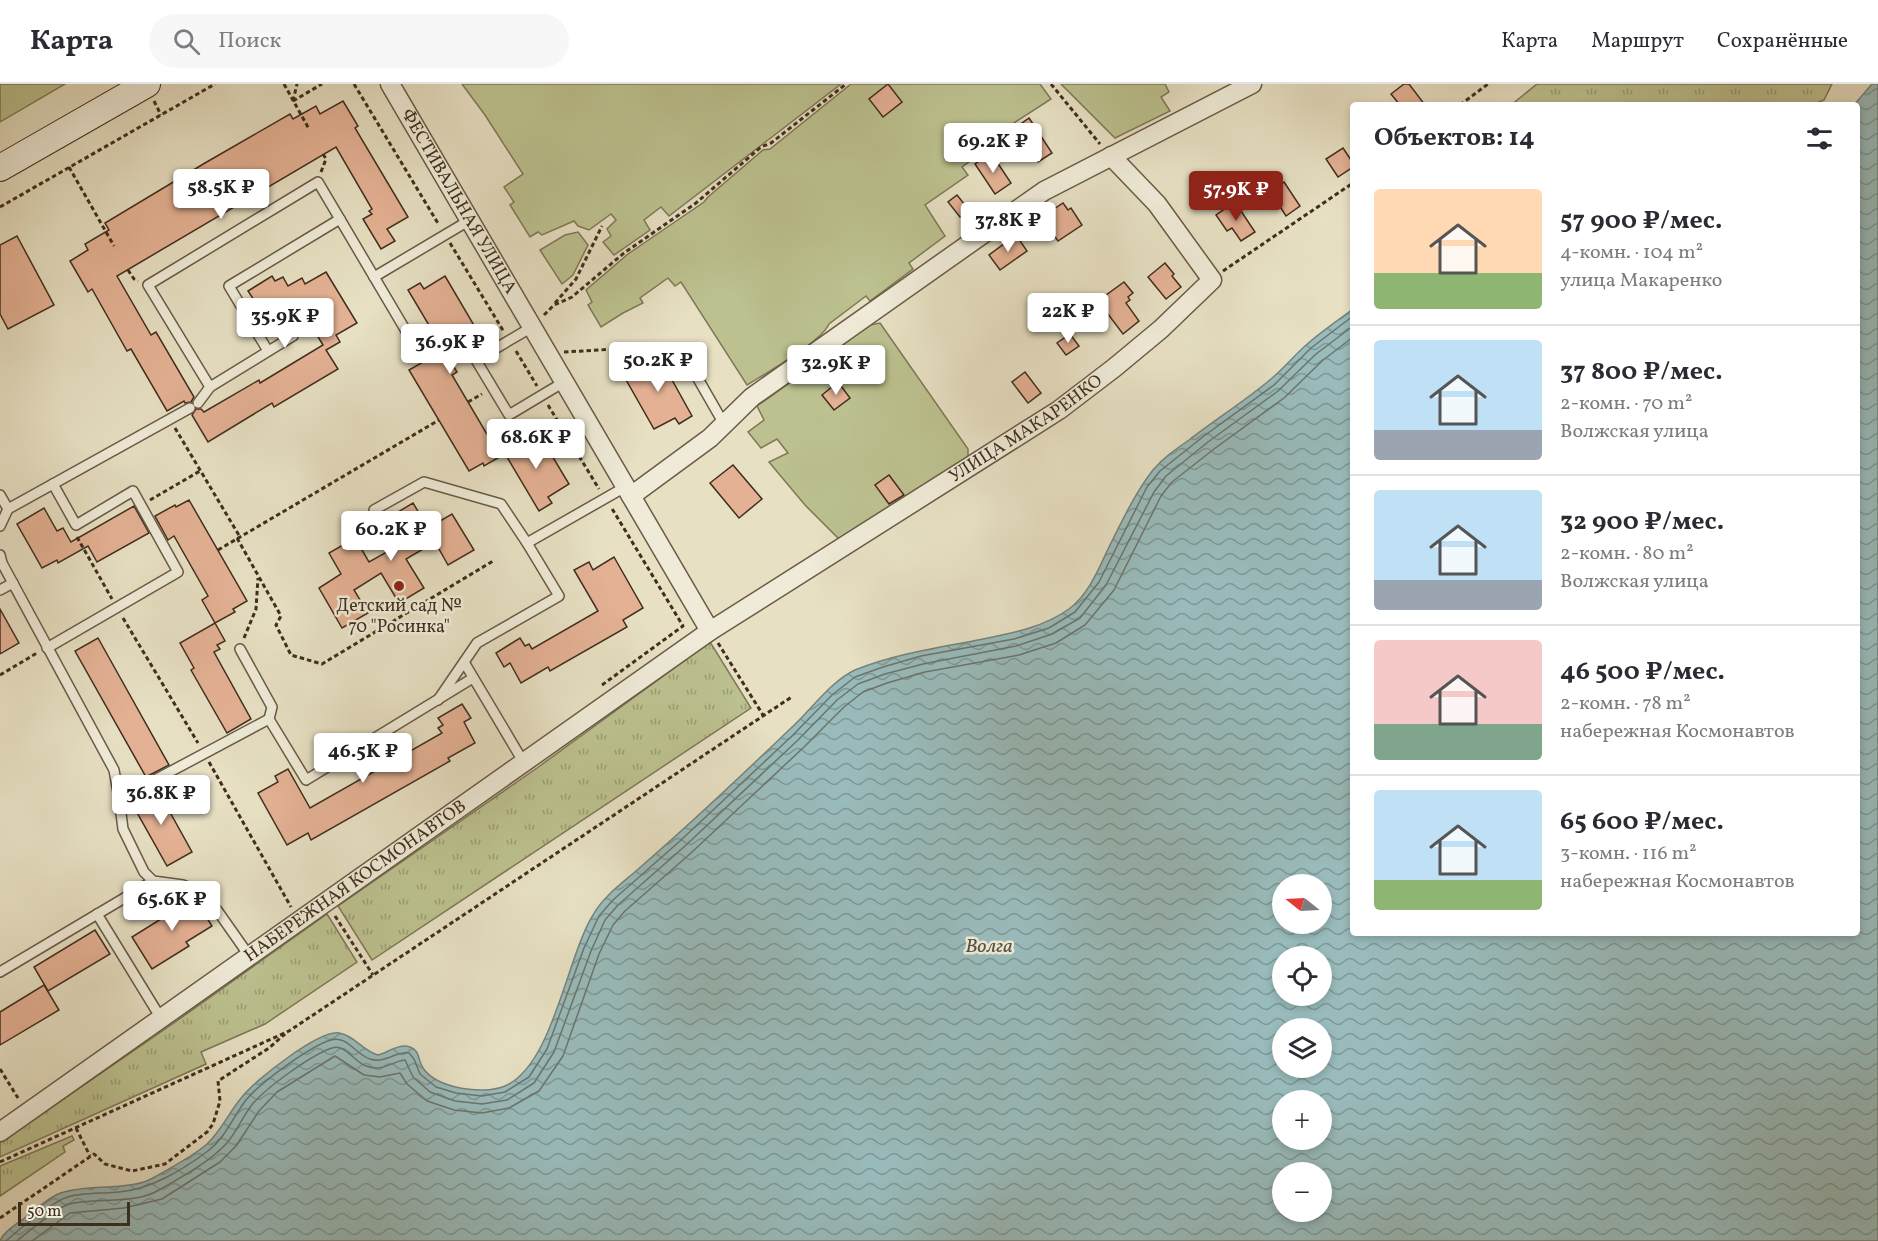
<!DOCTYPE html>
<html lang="ru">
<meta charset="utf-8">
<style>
:root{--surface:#fff;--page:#f7f7f7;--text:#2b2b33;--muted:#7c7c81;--line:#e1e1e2;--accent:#8f2418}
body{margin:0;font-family:Vollkorn,serif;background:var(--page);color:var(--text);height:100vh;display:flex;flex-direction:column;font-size:22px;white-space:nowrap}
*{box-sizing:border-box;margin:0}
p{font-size:20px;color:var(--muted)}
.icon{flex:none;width:33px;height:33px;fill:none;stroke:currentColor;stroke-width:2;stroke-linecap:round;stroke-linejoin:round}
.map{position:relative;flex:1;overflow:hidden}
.panel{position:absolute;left:1350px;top:18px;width:510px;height:834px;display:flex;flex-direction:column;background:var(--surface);border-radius:6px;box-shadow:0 3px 9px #0003}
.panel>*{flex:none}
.needle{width:39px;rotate:288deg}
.buttons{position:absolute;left:1272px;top:790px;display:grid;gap:12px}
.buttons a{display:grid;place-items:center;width:60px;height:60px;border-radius:50%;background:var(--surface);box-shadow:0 3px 9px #0003;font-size:30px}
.scale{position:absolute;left:18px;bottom:15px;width:112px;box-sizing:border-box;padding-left:6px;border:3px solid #402e1d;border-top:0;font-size:16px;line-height:21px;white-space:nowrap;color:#402e1d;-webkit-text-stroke:4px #efebd8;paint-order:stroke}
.price{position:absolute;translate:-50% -51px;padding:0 14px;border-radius:6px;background:#fff;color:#222;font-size:20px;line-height:39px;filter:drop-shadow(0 2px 3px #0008)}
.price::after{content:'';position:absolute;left:50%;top:36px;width:18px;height:14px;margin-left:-9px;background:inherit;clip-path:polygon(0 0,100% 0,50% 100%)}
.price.selected{background:var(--accent);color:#fff}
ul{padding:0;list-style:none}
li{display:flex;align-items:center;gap:18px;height:150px;padding:0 24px}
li+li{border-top:2px solid var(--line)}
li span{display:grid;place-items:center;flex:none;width:168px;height:120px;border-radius:6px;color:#555}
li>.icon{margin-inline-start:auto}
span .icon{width:72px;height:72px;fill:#fffc;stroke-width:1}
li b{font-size:26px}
h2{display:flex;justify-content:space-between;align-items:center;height:72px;padding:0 24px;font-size:26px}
header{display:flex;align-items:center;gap:36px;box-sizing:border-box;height:84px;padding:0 30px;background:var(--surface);border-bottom:2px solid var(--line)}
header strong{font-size:28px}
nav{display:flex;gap:33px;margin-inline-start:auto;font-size:21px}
.search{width:420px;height:54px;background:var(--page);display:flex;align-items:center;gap:15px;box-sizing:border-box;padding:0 21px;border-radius:33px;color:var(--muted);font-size:22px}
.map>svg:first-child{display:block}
.grass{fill:url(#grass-tufts);stroke:#7e7856;stroke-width:1.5}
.green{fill:#bcc18f;stroke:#7e7856;stroke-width:1.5}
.water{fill:url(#water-waves);stroke:#75837c;stroke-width:1.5;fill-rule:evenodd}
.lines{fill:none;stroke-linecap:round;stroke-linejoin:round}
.shore{stroke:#6c746c;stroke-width:1.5}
.building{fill:#e4b194;stroke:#402e1d;stroke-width:1.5}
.lane-casing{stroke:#6a5a46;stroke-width:12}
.street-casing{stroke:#6a5a46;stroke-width:21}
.secondary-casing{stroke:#402e1d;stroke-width:28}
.path{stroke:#402e1d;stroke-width:3;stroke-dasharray:4.5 3;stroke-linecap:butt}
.lane{stroke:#efebd8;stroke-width:9}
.street{stroke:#efebd8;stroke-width:18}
.secondary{stroke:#efebd8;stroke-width:26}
.poi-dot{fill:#8f2418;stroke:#efebd8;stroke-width:2}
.labels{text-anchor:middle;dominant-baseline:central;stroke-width:5;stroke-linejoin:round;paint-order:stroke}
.street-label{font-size:18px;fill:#402e1d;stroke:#efebd8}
.poi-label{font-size:18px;fill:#402e1d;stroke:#efebd8}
.water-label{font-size:20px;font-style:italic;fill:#565144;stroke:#efebd8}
</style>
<header>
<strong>Карта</strong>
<div class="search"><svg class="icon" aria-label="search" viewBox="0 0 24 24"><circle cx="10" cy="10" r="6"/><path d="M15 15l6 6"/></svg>Поиск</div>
<nav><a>Карта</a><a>Маршрут</a><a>Сохранённые</a></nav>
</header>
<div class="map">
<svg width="1878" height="1157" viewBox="0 0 1878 1157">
<defs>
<pattern id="grass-tufts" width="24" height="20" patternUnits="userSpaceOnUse" patternTransform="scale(1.5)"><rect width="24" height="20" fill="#bcc18f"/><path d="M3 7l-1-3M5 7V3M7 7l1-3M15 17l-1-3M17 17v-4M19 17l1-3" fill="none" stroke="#9a9d74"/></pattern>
<pattern id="water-waves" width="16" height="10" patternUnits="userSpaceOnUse" patternTransform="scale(1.5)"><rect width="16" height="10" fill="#9bb"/><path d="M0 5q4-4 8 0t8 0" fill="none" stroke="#7e9897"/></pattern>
</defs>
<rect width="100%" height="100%" fill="#e7e0c3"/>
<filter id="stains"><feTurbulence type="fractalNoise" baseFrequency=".00333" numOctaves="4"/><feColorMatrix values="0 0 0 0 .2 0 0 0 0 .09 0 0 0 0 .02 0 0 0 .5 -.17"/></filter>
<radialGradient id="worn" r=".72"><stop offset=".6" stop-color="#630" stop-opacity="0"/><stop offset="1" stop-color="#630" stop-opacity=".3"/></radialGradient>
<g class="grass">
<polygon points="1537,0 1832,0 1824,16 1812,21 1745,21 1735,19 1729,21 1511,21"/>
<polygon points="710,558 751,624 372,876 338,822 537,684"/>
<polygon points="327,830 357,878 265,940 201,968 206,980 0,1073 0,1059 171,941"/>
<polygon points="72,1052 74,1056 63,1062 65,1068 0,1112 0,1082"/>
</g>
<g class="green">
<polygon points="0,0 65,0 0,38"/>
<polygon points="462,0 841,0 669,132 661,123 644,136 650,146 614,171 603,158 611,152 607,145 616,136 611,130 589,146 578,142 574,137 542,151 538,148 530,153 510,121 514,118 504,103 523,90 485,31"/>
<path d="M851 0H1040L1051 15 1000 48 1003 54 962 83 968 91 925 121 945 152 909 179 913 185 870 217 866 212 829 240C821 258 766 289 747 301L681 198 675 202 668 194 640 214 643 219 623 229 601 243 588 221 592 218 586 206 628 170 704 118 708 113 763 66 770 65Z"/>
<polygon points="1061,0 1165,0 1169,8 1161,13 1170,27 1115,54"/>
<polygon points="578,148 588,161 573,191 562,200 540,166 565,151"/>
<polygon points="880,239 968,365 968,374 841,457 805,421 769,378 788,369 777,355 761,364 748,348 764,336 757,322 842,262 865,242"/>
</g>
<path class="water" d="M1872 0H1878V1157H0C4 1147 17 1140 26 1133 37 1125 51 1111 64 1108 90 1100 130 1107 153 1094 170 1084 192 1073 207 1060 222 1046 229 1028 242 1013 255 996 319 946 339 949 354 951 363 967 378 971 387 969 399 959 410 963 420 966 418 977 423 984 437 1005 484 1011 505 1002 553 981 566 875 593 831 603 813 621 800 636 787 688 742 740 693 790 645 810 627 831 597 855 586 891 571 935 564 973 557 1007 550 1041 545 1069 525 1089 510 1099 484 1109 463 1122 437 1135 409 1153 386 1163 374 1176 365 1189 356 1216 335 1245 317 1271 295 1283 285 1293 273 1305 262 1319 249 1337 237 1353 225V849H1857V21H1854ZM1282 801H1322V840H1282ZM1282 873H1322V912H1282ZM1282 945H1322V984H1282ZM1282 1017H1322V1056H1282ZM1282 1089H1322V1128H1282Z"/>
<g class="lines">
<g class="shore">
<path d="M6 1157C17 1147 53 1118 65 1114 81 1108 102 1110 119 1108 152 1105 182 1086 208 1067 226 1053 233 1033 246 1016 260 999 310 962 331 956 347 951 356 971 370 975 385 980 395 967 409 969L414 975 420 990 436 1003 456 1009 482 1012 505 1008 529 993 547 965 584 864 599 832 613 816 680 757 793 651 832 611 855 593 883 583 921 572 1014 555 1049 544 1075 528 1099 498 1147 403 1160 387 1204 352 1274 301 1311 264 1353 232"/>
<path d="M17 1157C26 1149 59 1123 69 1120 97 1113 134 1121 159 1106 182 1093 208 1079 226 1060 236 1049 242 1034 251 1022 264 1005 311 971 332 964 345 959 354 978 366 982 384 988 390 978 405 976L413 993 430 1008 455 1017 482 1020 507 1016 534 999 554 968 591 867 605 836 618 821 685 762 798 656 837 616 858 600 885 590 923 580 1016 562 1052 550 1080 534 1106 501 1154 408 1166 392 1208 358 1278 307 1316 270 1353 242"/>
<polyline points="32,1157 70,1129 124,1124 162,1115 220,1078 236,1062 259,1027 277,1008 335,972 364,991 380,993 400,989 407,1000 427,1017 454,1026 482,1029 509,1024 539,1007 563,972 599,870 613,841 625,827 691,769 804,663 844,623 863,608 887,599 925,588 1019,571 1056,559 1085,541 1114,506 1161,412 1172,398 1214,365 1284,314 1322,277 1353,253"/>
</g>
</g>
<g class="building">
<polygon points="888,0 902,18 883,33 869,15"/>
<polygon points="1404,0 1409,0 1425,21 1400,21 1391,10"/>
<polygon points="343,17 358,42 355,44 408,133 387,145 395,157 381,165 363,135 372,130 369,127 372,125 336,63 117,192 151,251 156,248 194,313 191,318 185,319 184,317 167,327 131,265 127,267 92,205 88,208 70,177 88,166 85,160 109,146 105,139 205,79 290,30 293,35 316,22 320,30"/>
<polygon points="1029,34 1052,69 1038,78 1015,44"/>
<polygon points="1343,64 1353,79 1353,83 1338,93 1326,75"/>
<polygon points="991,69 1011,99 995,110 975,80"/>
<polygon points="1284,98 1300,122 1286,132 1270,107"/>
<polygon points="957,111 969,126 960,133 948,118"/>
<polygon points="1235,118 1255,148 1241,157 1232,144 1227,147 1216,131"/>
<polygon points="1063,119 1068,126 1071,124 1082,141 1058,157 1048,143 1054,138 1048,129"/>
<polygon points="1016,151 1027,167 1000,186 989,171"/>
<polygon points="17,152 54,221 8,245 0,230 0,161"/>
<polygon points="1165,179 1174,190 1172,192 1181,203 1166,215 1148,193"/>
<polygon points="326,188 357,239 336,251 340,258 326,266 338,285 274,323 272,319 208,358 192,331 196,325 201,325 204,328 259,296 260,299 323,261 303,228 273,245 248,207 272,192 275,197 283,193 288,202 302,194 305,200"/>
<polygon points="445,192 475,243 455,255 459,262 446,270 457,288 452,291 491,357 496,355 505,370 484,382 483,379 469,387 409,286 423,278 421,275 442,263 408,206 420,199 424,205"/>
<polygon points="1124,198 1133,209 1128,213 1130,216 1126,219 1139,237 1123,250 1098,217"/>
<polygon points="1070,250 1079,262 1066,271 1057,259"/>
<polygon points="656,267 692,332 679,340 675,334 654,345 625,294 645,282 641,275"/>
<polygon points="1025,288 1041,309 1028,319 1012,298"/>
<polygon points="838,298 850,314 834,326 822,311"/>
<polygon points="539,350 569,400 548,413 552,419 539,427 501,363 513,356 517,363"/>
<polygon points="733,381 762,415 739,434 710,399"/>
<polygon points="889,391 904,411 889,420 875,401"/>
<polygon points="189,416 247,517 233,525 235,528 215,539 202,516 208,512 174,452 168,456 155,432 175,421 176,423"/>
<polygon points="413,419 428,444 452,430 474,466 448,481 435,458 406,475 424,504 399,519 381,489 354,506 368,529 342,544 319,504 341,490 329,469 355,454 369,478 403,459 388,434"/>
<polygon points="134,422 149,449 97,478 88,462 58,479 57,476 42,484 17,440 44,424 57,447 63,444 71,458"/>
<polygon points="614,473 643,524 623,536 627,543 550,587 548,583 521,599 510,579 504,583 496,569 520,554 525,562 529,560 532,565 598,527 574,486 589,478 593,486"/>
<polygon points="0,525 19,559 0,570"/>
<polygon points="215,539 225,557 217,561 220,565 214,568 251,635 227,649 191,586 194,584 180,559"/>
<polygon points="98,554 169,681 146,693 75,567"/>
<polygon points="462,620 471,634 464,638 475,659 448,674 450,677 311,756 308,749 287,761 258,709 278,698 275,692 288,685 310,724 442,649 438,644 443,641 438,634"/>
<polygon points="156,703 192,768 167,782 130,716 144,710 148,705"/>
<polygon points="192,815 195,820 197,818 212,842 186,858 189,862 152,885 132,853 161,835 157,830 171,821 173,824 179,820 180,822"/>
<polygon points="95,846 110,870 48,907 34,883"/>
<polygon points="44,901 59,926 0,961 0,928"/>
</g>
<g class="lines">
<g class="lane-casing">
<g id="lane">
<polyline points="374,193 470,136"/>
<polyline points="532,243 476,276 509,331 564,298"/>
<polyline points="293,252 210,303 148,201 318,98 409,252"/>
<polyline points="268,267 229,202 340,135"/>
<polyline points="693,286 724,340"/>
<polyline points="198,319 210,303"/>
<polyline points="0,411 8,425 190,324"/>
<polyline points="374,426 424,398 501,420 527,459 559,512 477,559 438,616"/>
<polyline points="0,442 8,425"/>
<polyline points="527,459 625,403"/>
<polyline points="0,471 2,479 114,686 119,714 123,745 144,788 153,797 183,801 200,808 217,826 250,873"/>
<polyline points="0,506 13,499"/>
<polyline points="47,564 178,488 133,407 76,441 53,400"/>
<polyline points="240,565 272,623 269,635 306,696 473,594"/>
<polyline points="464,578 524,679"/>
<polyline points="149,699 269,635"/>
<polyline points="119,714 141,704"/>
<polyline points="97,830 162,936"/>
<polyline points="0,888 153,797"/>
</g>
</g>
<g class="street-casing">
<g id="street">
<path id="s1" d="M390 0 710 547"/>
<polyline points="631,412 710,354 752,313 1044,107 1252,0"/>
<path id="s2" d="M0 1048 710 547 1059 326 1114 284 1161 245 1212 196 1157 120 1111 72"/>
</g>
</g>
<g class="secondary-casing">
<polyline id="secondary" points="0,84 147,0"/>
</g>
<g class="path">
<polyline points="284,0 309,45"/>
<polyline points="354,0 439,141"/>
<polyline points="1051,0 1100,60"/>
<polyline points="154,17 161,31"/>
<polyline points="293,17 322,0"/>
<polyline points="293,17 297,0"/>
<polyline points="1460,21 1488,0"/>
<polyline points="69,83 114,162"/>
<polyline points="321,88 326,75 323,70"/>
<polyline points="0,123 215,0"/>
<polyline points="450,159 504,248"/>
<polyline points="128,186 134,195 138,197"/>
<polyline points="1223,187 1353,99"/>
<polyline points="555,219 576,195 602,142"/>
<polyline points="544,231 554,221 572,213 624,169 696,119 761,63 771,59 846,0"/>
<polyline points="516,267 537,302"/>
<polyline points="564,268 652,263 661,265 685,280"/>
<polyline points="468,318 482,310"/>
<polyline points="548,321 599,405"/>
<polyline points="175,344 240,453"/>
<polyline points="150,416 200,387"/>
<polyline points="77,453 112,515"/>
<polyline points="237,454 281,532 276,541 291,571 322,580 493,477"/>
<polyline points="218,466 439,336"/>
<polyline points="123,534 198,659"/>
<polyline points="244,554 256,525 258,494"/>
<polyline points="718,559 763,631"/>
<polyline points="0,591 37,569"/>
<polyline points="602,601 683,542 611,423"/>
<polyline points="209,678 291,823"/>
<polyline points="335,832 373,891"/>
<polyline points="0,985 18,1014"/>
<polyline points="76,1044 90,1072"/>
<polyline points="0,1078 289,947 793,612"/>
<polyline points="0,1134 94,1070 105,1080 132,1087 165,1080 207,1048 213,1040 220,1017 218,997 269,964 285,950"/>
</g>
<use href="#lane" class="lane"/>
<use href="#street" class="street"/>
<use href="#secondary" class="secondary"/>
</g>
<circle class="poi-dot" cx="399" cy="502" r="6"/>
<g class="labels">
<g class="street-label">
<text stroke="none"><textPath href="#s1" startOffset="136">ФЕСТИВАЛЬНАЯ УЛИЦА</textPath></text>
<text stroke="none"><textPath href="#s2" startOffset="1244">УЛИЦА МАКАРЕНКО</textPath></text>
<text stroke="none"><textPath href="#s2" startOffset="435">НАБЕРЕЖНАЯ КОСМОНАВТОВ</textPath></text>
</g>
<g class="poi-label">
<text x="399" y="522">Детский сад №<tspan x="399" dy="21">70 "Росинка"</tspan></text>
</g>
<g class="water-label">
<text x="989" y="863">Волга</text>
</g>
</g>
<rect width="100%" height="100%" filter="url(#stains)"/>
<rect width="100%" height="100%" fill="url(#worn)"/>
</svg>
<div class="buttons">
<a><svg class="needle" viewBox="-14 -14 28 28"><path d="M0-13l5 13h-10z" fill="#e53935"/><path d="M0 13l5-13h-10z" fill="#7c7c81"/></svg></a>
<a><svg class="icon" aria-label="locate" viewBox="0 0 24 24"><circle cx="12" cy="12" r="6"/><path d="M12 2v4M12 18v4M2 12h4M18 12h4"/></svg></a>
<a><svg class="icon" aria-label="layers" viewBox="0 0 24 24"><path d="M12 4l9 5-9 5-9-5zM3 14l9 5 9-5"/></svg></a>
<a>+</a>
<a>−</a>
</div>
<div class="scale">50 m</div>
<b class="price" style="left:993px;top:90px">69.2K ₽</b>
<b class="price" style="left:221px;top:136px">58.5K ₽</b>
<b class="price selected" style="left:1236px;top:138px">57.9K ₽</b>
<b class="price" style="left:1008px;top:169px">37.8K ₽</b>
<b class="price" style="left:1068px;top:260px">22K ₽</b>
<b class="price" style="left:285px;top:265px">35.9K ₽</b>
<b class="price" style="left:450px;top:291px">36.9K ₽</b>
<b class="price" style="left:658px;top:309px">50.2K ₽</b>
<b class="price" style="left:836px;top:312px">32.9K ₽</b>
<b class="price" style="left:536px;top:386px">68.6K ₽</b>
<b class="price" style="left:391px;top:478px">60.2K ₽</b>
<b class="price" style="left:363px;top:700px">46.5K ₽</b>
<b class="price" style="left:161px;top:742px">36.8K ₽</b>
<b class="price" style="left:172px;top:848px">65.6K ₽</b>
<section class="panel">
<h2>Объектов: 14<svg class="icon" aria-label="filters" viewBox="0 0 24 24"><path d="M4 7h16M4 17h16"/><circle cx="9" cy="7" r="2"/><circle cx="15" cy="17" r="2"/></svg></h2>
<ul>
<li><span style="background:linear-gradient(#ffd9b3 70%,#8fb573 0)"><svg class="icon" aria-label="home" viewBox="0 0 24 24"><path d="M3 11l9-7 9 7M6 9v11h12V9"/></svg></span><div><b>57 900 ₽/мес.</b><p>4-комн. · 104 m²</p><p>улица Макаренко</p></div></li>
<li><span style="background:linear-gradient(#bfe0f5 75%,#9aa5b1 0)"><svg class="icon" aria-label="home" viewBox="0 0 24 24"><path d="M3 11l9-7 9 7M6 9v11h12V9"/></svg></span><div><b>37 800 ₽/мес.</b><p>2-комн. · 70 m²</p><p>Волжская улица</p></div></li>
<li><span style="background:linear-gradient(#bfe0f5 75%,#9aa5b1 0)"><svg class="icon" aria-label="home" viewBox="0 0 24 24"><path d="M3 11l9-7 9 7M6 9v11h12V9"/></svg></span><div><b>32 900 ₽/мес.</b><p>2-комн. · 80 m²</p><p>Волжская улица</p></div></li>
<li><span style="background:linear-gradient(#f6c9c9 70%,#7fa58c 0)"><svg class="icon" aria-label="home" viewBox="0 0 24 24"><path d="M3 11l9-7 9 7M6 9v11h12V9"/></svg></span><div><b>46 500 ₽/мес.</b><p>2-комн. · 78 m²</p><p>набережная Космонавтов</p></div></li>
<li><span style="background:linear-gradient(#bfe0f5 75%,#8fb573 0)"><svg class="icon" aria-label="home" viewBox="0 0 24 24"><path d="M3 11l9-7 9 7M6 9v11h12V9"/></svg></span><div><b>65 600 ₽/мес.</b><p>3-комн. · 116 m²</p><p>набережная Космонавтов</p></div></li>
</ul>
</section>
</div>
